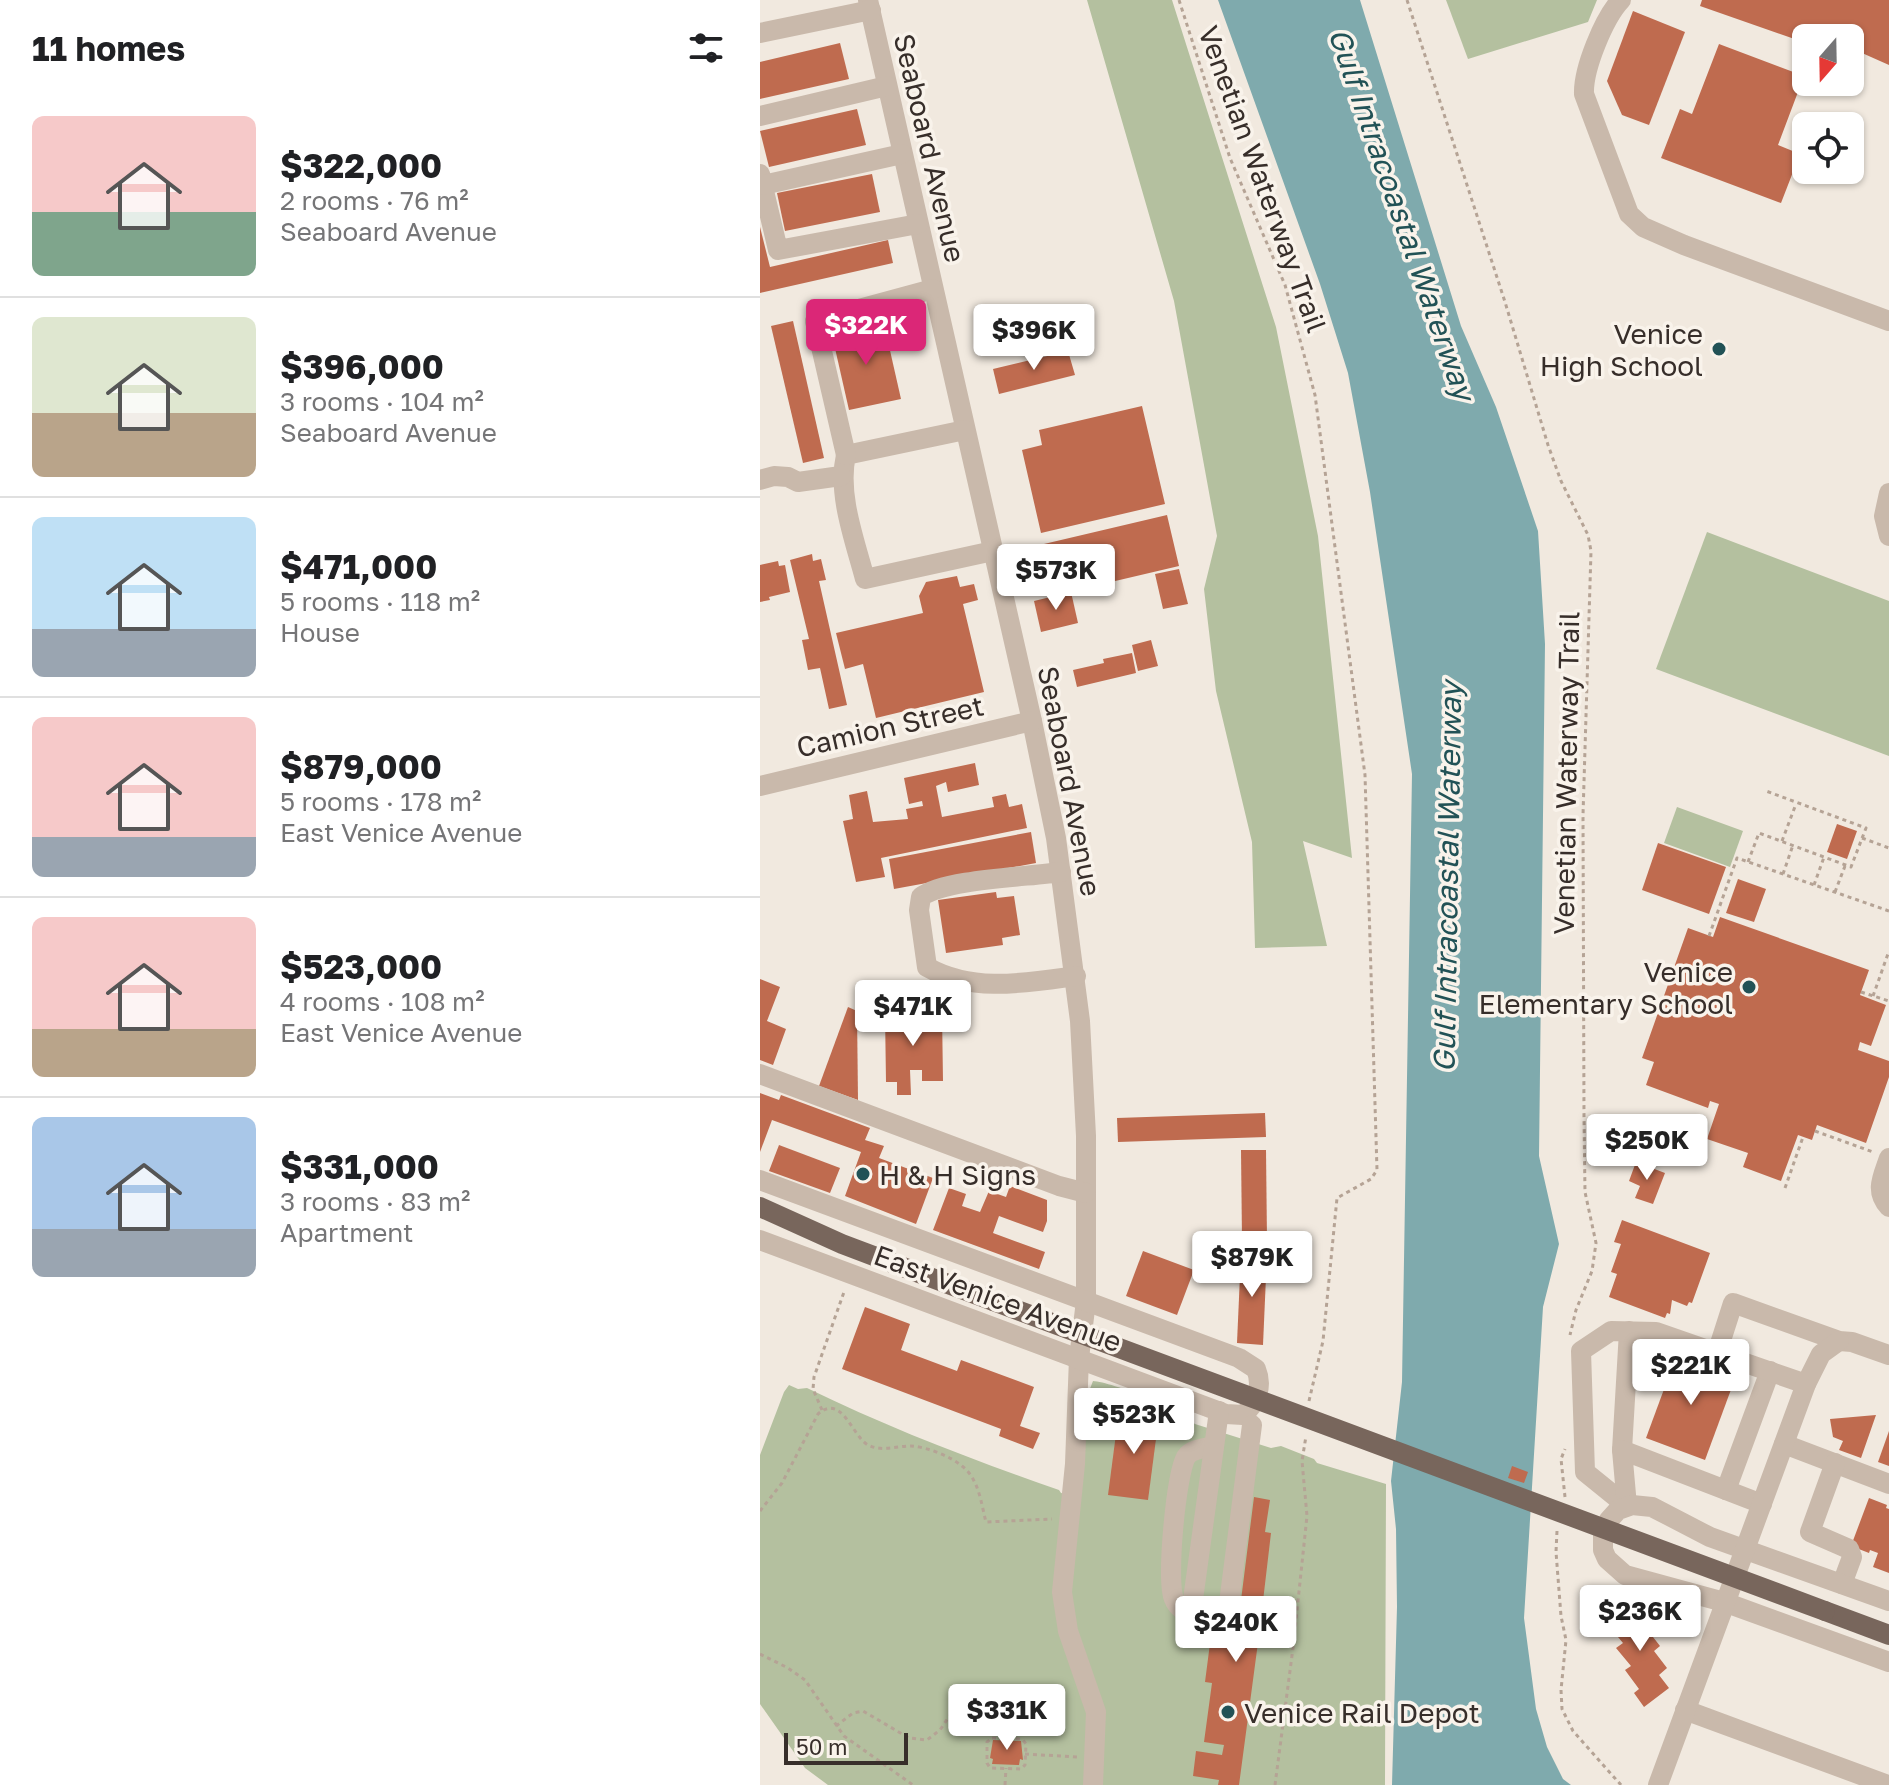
<!DOCTYPE html>
<meta charset="utf-8">
<style>
:root{--surface:#fff;--page:#f2f2f2;--text:#202124;--muted:#757577;--line:#e0e0e0;--accent:#db2777}
body{margin:0;font-family:"Golos Text",sans-serif;background:var(--page);color:var(--text);height:100vh;display:flex;flex-direction:column;font-size:30px;white-space:nowrap}
*{box-sizing:border-box;margin:0}
p{font-size:26px;color:var(--muted)}
.icon{flex:none;width:44px;height:44px;fill:none;stroke:currentColor;stroke-width:2;stroke-linecap:round;stroke-linejoin:round}
.map{position:relative;flex:1;overflow:hidden}
.details{display:flex;flex-direction:column;background:var(--surface);width:760px}
.details>*{flex:none}
.needle{width:52px;rotate:200deg}
.controls{position:absolute;left:1032px;top:24px;display:grid;gap:16px}
.controls a{display:grid;place-items:center;width:72px;height:72px;border-radius:12px;background:var(--surface);box-shadow:0 2px 6px #0004;font-size:40px}
.scale{position:absolute;left:24px;bottom:20px;width:124px;box-sizing:border-box;padding-left:8px;border:4px solid #372e2a;border-top:0;font-size:22px;line-height:28px;white-space:nowrap;color:#372e2a;-webkit-text-stroke:6px #f9f3eb;paint-order:stroke}
.price{position:absolute;translate:-50% -68px;padding:0 18px;border-radius:8px;background:#fff;color:#222;font-size:26px;line-height:52px;filter:drop-shadow(0 2px 4px #0008)}
.price::after{content:'';position:absolute;left:50%;top:48px;width:24px;height:18px;margin-left:-12px;background:inherit;clip-path:polygon(0 0,100% 0,50% 100%)}
.price.selected{background:var(--accent);color:#fff}
ul{padding:0;list-style:none}
li{display:flex;align-items:center;gap:24px;height:200px;padding:0 32px}
li+li{border-top:2px solid var(--line)}
li span{display:grid;place-items:center;flex:none;width:224px;height:160px;border-radius:12px;color:#555}
li>.icon{margin-inline-start:auto}
span .icon{width:96px;height:96px;fill:#fffc;stroke-width:1}
li b{font-size:34px}
h2{display:flex;justify-content:space-between;align-items:center;height:96px;padding:0 32px;font-size:34px}
main{display:flex;flex:1;min-height:0}
.map>svg:first-child{display:block}
.green{fill:#b4c09f}
.water{fill:#7faaad}
.building{fill:#bf6b4f}
.lines{fill:none;stroke-linecap:round;stroke-linejoin:round}
.path{stroke:#b5a395;stroke-width:3;stroke-dasharray:4 4;stroke-linecap:butt}
.minor{stroke:#c9b9ab;stroke-width:20}
.major{stroke:#78665c;stroke-width:20}
.major-bridge{stroke:#78665c;stroke-width:20}
.poi-dot{fill:#225256;stroke:#f9f3eb;stroke-width:3}
.labels{text-anchor:middle;dominant-baseline:central;stroke-width:7;stroke-linejoin:round;paint-order:stroke}
.street-label{font-size:28px;fill:#372e2a;stroke:#f9f3eb}
.poi-label{font-size:28px;fill:#372e2a;stroke:#f9f3eb;text-anchor:end}
.water-label{font-size:30px;font-style:italic;fill:#225256;stroke:#f9f3eb}
</style>
<main>
<section class="details">
<h2>11 homes<svg class="icon" aria-label="filters" viewBox="0 0 24 24"><path d="M4 7h16M4 17h16"/><circle cx="9" cy="7" r="2"/><circle cx="15" cy="17" r="2"/></svg></h2>
<ul>
<li><span style="background:linear-gradient(#f6c9c9 60%,#7fa58c 0)"><svg class="icon" aria-label="home" viewBox="0 0 24 24"><path d="M3 11l9-7 9 7M6 9v11h12V9"/></svg></span><div><b>$322,000</b><p>2 rooms · 76 m²</p><p>Seaboard Avenue</p></div></li>
<li><span style="background:linear-gradient(#dfe7d0 60%,#b9a48a 0)"><svg class="icon" aria-label="home" viewBox="0 0 24 24"><path d="M3 11l9-7 9 7M6 9v11h12V9"/></svg></span><div><b>$396,000</b><p>3 rooms · 104 m²</p><p>Seaboard Avenue</p></div></li>
<li><span style="background:linear-gradient(#bfe0f5 70%,#9aa5b1 0)"><svg class="icon" aria-label="home" viewBox="0 0 24 24"><path d="M3 11l9-7 9 7M6 9v11h12V9"/></svg></span><div><b>$471,000</b><p>5 rooms · 118 m²</p><p>House</p></div></li>
<li><span style="background:linear-gradient(#f6c9c9 75%,#9aa5b1 0)"><svg class="icon" aria-label="home" viewBox="0 0 24 24"><path d="M3 11l9-7 9 7M6 9v11h12V9"/></svg></span><div><b>$879,000</b><p>5 rooms · 178 m²</p><p>East Venice Avenue</p></div></li>
<li><span style="background:linear-gradient(#f6c9c9 70%,#b9a48a 0)"><svg class="icon" aria-label="home" viewBox="0 0 24 24"><path d="M3 11l9-7 9 7M6 9v11h12V9"/></svg></span><div><b>$523,000</b><p>4 rooms · 108 m²</p><p>East Venice Avenue</p></div></li>
<li><span style="background:linear-gradient(#a9c7e8 70%,#9aa5b1 0)"><svg class="icon" aria-label="home" viewBox="0 0 24 24"><path d="M3 11l9-7 9 7M6 9v11h12V9"/></svg></span><div><b>$331,000</b><p>3 rooms · 83 m²</p><p>Apartment</p></div></li>
</ul>
</section>
<div class="map">
<svg width="1129" height="1785" viewBox="0 0 1129 1785">
<rect width="100%" height="100%" fill="#f1e9df"/>
<g class="green">
<polygon points="327,0 412,0 516,327 558,536 592,858 543,841 567,946 495,948 492,842 456,691 444,589 457,536 414,301"/>
<polygon points="686,0 837,0 828,22 708,59"/>
<polygon points="947,532 1129,601 1129,756 896,669"/>
<polygon points="917,807 983,831 970,867 904,843"/>
<path d="M333 1381C352 1382 422 1410 435 1424L511 1448 521 1446 554 1459 557 1463 626 1484 625 1785H68L45 1768 0 1704V1455L24 1392 29 1385 38 1389 47 1388C129 1428 213 1460 299 1490L301 1493 320 1497 326 1399Z"/>
</g>
<polygon class="water" points="458,0 600,0 701,326 736,407 778,531 785,644 779,1156 799,1244 783,1307 764,1618 776,1709 787,1747 803,1779 811,1785 632,1785 637,1607 636,1529 631,1481 642,1382 652,774 610,492 588,373 560,284"/>
<g class="building">
<polygon points="942,0 1129,0 1129,65 1102,53 1099,62 1090,59 1090,38 1046,38 1046,43 940,6"/>
<polygon points="873,11 925,32 889,125 862,115 847,81"/>
<polygon points="80,43 89,79 0,99 0,62"/>
<polygon points="959,44 1044,76 1018,145 1040,154 1021,203 901,158 920,109 932,114"/>
<polygon points="97,109 106,145 9,167 0,131"/>
<polygon points="112,174 120,212 25,231 17,193"/>
<polygon points="0,227 10,267 128,240 133,263 0,293"/>
<polygon points="33,321 64,458 43,463 11,326"/>
<polygon points="124,324 141,399 89,410 72,335"/>
<polygon points="308,351 315,375 239,394 233,369"/>
<polygon points="382,406 405,504 281,533 262,450 282,445 279,430"/>
<polygon points="407,515 419,566 334,586 327,555 272,568 267,548"/>
<polygon points="52,554 53,561 61,559 66,580 59,581 87,705 69,709 60,668 48,670 42,640 49,639 30,560"/>
<polygon points="18,561 19,566 25,565 30,592 9,597 10,600 0,602 0,565"/>
<polygon points="419,569 428,604 403,609 395,574"/>
<polygon points="197,576 200,587 214,584 218,600 203,604 224,692 116,718 103,664 85,669 76,633 163,613 159,596 166,582"/>
<polygon points="311,592 318,623 281,632 274,601"/>
<polygon points="391,640 398,666 378,671 372,645"/>
<polygon points="372,653 376,673 317,687 313,670 344,663 343,659"/>
<polygon points="215,763 219,785 188,792 186,782 176,786 182,817 234,807 232,797 246,794 249,807 262,804 267,828 121,858 125,877 96,882 83,821 93,819 89,795 107,791 113,822 148,819 146,809 163,806 162,801 149,804 144,778"/>
<polygon points="1077,824 1097,831 1087,859 1067,852"/>
<polygon points="271,832 276,863 134,889 129,859"/>
<polygon points="898,843 966,867 949,914 882,890"/>
<polygon points="978,879 1006,889 994,922 966,913"/>
<polygon points="236,892 237,898 254,896 260,935 242,938 243,945 186,953 178,900"/>
<polygon points="960,917 1109,970 1100,995 1126,1005 1111,1046 1100,1042 1098,1050 1129,1061 1129,1077 1106,1143 1057,1125 1052,1140 1038,1135 1021,1181 983,1167 988,1153 947,1139 959,1104 950,1101 948,1108 886,1085 894,1062 882,1058 928,928 953,937"/>
<polygon points="0,979 20,987 7,1021 26,1029 13,1065 0,1060"/>
<polygon points="88,1007 97,1011 98,1100 59,1086"/>
<polygon points="182,1012 183,1081 162,1081 162,1070 150,1070 151,1095 137,1095 137,1082 126,1082 125,1013"/>
<polygon points="0,1093 19,1100 21,1095 110,1128 105,1140 124,1146 119,1158 173,1178 156,1224 85,1196 101,1152 12,1120 0,1152"/>
<polygon points="505,1113 506,1137 358,1142 357,1118"/>
<polygon points="19,1145 80,1168 70,1193 9,1171"/>
<polygon points="481,1150 506,1150 507,1241 482,1240"/>
<polygon points="876,1162 905,1173 893,1204 875,1198 880,1186 869,1181"/>
<polygon points="250,1186 287,1200 287,1221 283,1232 239,1216 233,1233 285,1252 279,1269 173,1230 189,1188 206,1194 202,1206 220,1212 229,1191 246,1197"/>
<polygon points="862,1220 950,1253 932,1303 929,1302 927,1306 912,1300 910,1314 907,1313 905,1318 849,1297 857,1274 851,1272 861,1244 854,1242"/>
<polygon points="383,1251 434,1270 417,1315 366,1296"/>
<polygon points="481,1253 507,1254 503,1345 477,1343"/>
<polygon points="105,1307 150,1324 141,1350 197,1371 201,1360 274,1387 260,1426 280,1433 273,1449 239,1436 241,1429 82,1369"/>
<polygon points="917,1354 976,1376 945,1460 886,1438"/>
<polygon points="359,1411 399,1416 388,1500 348,1495"/>
<polygon points="1116,1415 1101,1458 1079,1450 1083,1441 1073,1437 1070,1419"/>
<polygon points="1129,1431 1129,1466 1118,1462"/>
<polygon points="752,1466 768,1472 764,1483 748,1478"/>
<polygon points="494,1497 510,1500 505,1532 511,1533 499,1635 479,1785 458,1785 459,1780 433,1776 436,1751 462,1755 464,1745 444,1742 452,1683 445,1682 452,1628 477,1632"/>
<polygon points="1109,1498 1127,1505 1126,1508 1129,1509 1129,1573 1113,1567 1118,1553 1110,1550 1109,1553 1091,1546"/>
<polygon points="878,1602 894,1622 886,1628 900,1646 894,1651 907,1668 899,1675 909,1688 884,1707 874,1693 879,1689 865,1670 871,1666 856,1648 863,1643 848,1625"/>
<polygon points="233,1740 261,1741 263,1760 260,1759 259,1765 232,1764 233,1759 230,1758"/>
</g>
<g class="lines">
<g class="path">
<polyline points="419,0 470,158 525,285 555,395 605,775 617,1170 611,1179 577,1198 563,1341 549,1401"/>
<polyline points="647,0 745,302 788,445 801,481 828,535 831,551 823,815 824,1118 825,1192 836,1243 832,1271 816,1310 810,1335"/>
<polyline points="1102,838 1129,848"/>
<polyline points="1022,841 1036,804"/>
<polyline points="988,862 999,833 1091,867 1106,828 1006,791"/>
<polyline points="1023,874 1033,845"/>
<polyline points="1054,885 1064,857"/>
<polyline points="1075,892 1085,866"/>
<polyline points="949,936 977,858 1129,911"/>
<polyline points="1101,992 1129,1001"/>
<polyline points="1113,996 1129,951"/>
<polyline points="1055,1131 1113,1152"/>
<polyline points="1025,1188 1043,1137"/>
<polyline points="62,1410 53,1389 54,1377 84,1292"/>
<polyline points="805,1497 801,1459 805,1449"/>
<path d="M0 1511 22 1483 58 1414C82 1393 92 1436 108 1445 122 1452 136 1446 151 1446 167 1447 190 1456 202 1466 219 1479 221 1503 226 1522L292 1519"/>
<polyline points="797,1531 796,1552 801,1616 806,1640 801,1690 802,1709 813,1731 861,1785"/>
<polyline points="0,1654 28,1668 45,1680 84,1736 153,1785"/>
<polyline points="76,1726 93,1713 103,1711 149,1738 167,1740 180,1730 198,1703"/>
<polygon points="232,1738 262,1739 266,1744 265,1765 261,1769 230,1768 227,1763 227,1742"/>
<polyline points="265,1754 318,1757"/>
<polyline points="245,1785 246,1768"/>
<polyline points="515,1785 533,1648 547,1516 542,1461 546,1436"/>
</g>
<g class="minor">
<polyline points="108,0 272,721 296,838 320,1021 326,1136 326,1301 319,1358 315,1464 302,1592 308,1631 336,1712 333,1785"/>
<path d="M861 0C844 18 823 69 824 94L869 214 883 227 924 245 1129 321"/>
<polyline points="0,33 111,10"/>
<polyline points="0,116 127,86"/>
<polyline points="0,174 18,250 158,224"/>
<polyline points="3,185 142,154"/>
<path d="M205 430 86 455C77 494 95 541 105 579L233 551"/>
<polyline points="86,455 55,321 173,289"/>
<polyline points="0,480 14,476 28,477 38,482 81,476"/>
<polyline points="1129,493 1124,516 1129,536"/>
<polyline points="0,786 272,721"/>
<path d="M301 872C268 877 184 879 161 897L159 910 167 967C213 993 265 983 316 976"/>
<polyline points="0,1074 299,1186 326,1193"/>
<path d="M1129 1158C1123 1176 1114 1191 1129 1207"/>
<path d="M0 1180 479 1358 496 1369C503 1386 497 1403 483 1415L466 1414 0 1240"/>
<polyline points="957,1353 973,1303 1079,1341 1092,1342 1129,1355"/>
<polyline points="1024,1444 1129,1484"/>
<path d="M454 1446C445 1448 431 1449 426 1457 416 1475 406 1581 414 1599 422 1618 447 1618 463 1612L469 1603 492 1425"/>
<polyline points="862,1450 869,1331"/>
<polyline points="1075,1463 1050,1532 1089,1549 1092,1557 1082,1584"/>
<polyline points="966,1490 1010,1371"/>
<polyline points="867,1506 825,1472 821,1351 851,1331 896,1332 1046,1384"/>
<polyline points="867,1506 862,1450 1002,1504"/>
<polyline points="1129,1601 950,1537 892,1507 872,1505 858,1510 849,1520 843,1534 843,1550 847,1559 865,1575 964,1602 1129,1662"/>
<polyline points="431,1614 459,1411"/>
<polyline points="925,1710 1128,1785"/>
<polyline points="898,1785 1046,1384 1061,1354 1079,1341"/>
</g>
<g class="major">
<polyline points="0,1207 82,1244 233,1301"/>
<polyline points="1065,1611 1129,1635"/>
</g>
<polyline class="major-bridge" points="233,1301 1065,1611"/>
</g>
<g class="poi-dot">
<circle cx="959" cy="349" r="8"/>
<circle cx="989" cy="987" r="8"/>
<circle cx="103" cy="1174" r="8"/>
<circle cx="468" cy="1712" r="8"/>
</g>
<g class="labels">
<g class="street-label">
<text transform="translate(170 148) rotate(77)">Seaboard Avenue</text>
<text transform="translate(503 179) rotate(70)">Venetian Waterway Trail</text>
<text transform="translate(130 726) rotate(-13)">Camion Street</text>
<text transform="translate(806 773) rotate(-89)">Venetian Waterway Trail</text>
<text transform="translate(310 781) rotate(79)">Seaboard Avenue</text>
<text transform="translate(238 1298) rotate(20)">East Venice Avenue</text>
</g>
<g class="poi-label">
<text x="943" y="333">Venice<tspan x="943" dy="32">High School</tspan></text>
<text x="973" y="971">Venice<tspan x="973" dy="32">Elementary School</tspan></text>
<text x="119" y="1174" text-anchor="start">H &amp; H Signs</text>
<text x="484" y="1712" text-anchor="start">Venice Rail Depot</text>
</g>
<g class="water-label">
<text transform="translate(642 214) rotate(71)">Gulf Intracoastal Waterway</text>
<text transform="translate(687 877) rotate(-89)">Gulf Intracoastal Waterway</text>
</g>
</g>
</svg>
<div class="controls">
<a><svg class="needle" viewBox="-14 -14 28 28"><path d="M0-13l5 13h-10z" fill="#e53935"/><path d="M0 13l5-13h-10z" fill="#757577"/></svg></a>
<a><svg class="icon" aria-label="locate" viewBox="0 0 24 24"><circle cx="12" cy="12" r="6"/><path d="M12 2v4M12 18v4M2 12h4M18 12h4"/></svg></a>
</div>
<div class="scale">50 m</div>
<b class="price selected" style="left:106px;top:367px">$322K</b>
<b class="price" style="left:274px;top:372px">$396K</b>
<b class="price" style="left:296px;top:612px">$573K</b>
<b class="price" style="left:153px;top:1048px">$471K</b>
<b class="price" style="left:887px;top:1182px">$250K</b>
<b class="price" style="left:492px;top:1299px">$879K</b>
<b class="price" style="left:931px;top:1407px">$221K</b>
<b class="price" style="left:374px;top:1456px">$523K</b>
<b class="price" style="left:880px;top:1653px">$236K</b>
<b class="price" style="left:476px;top:1664px">$240K</b>
<b class="price" style="left:247px;top:1752px">$331K</b>
</div>
</main>
